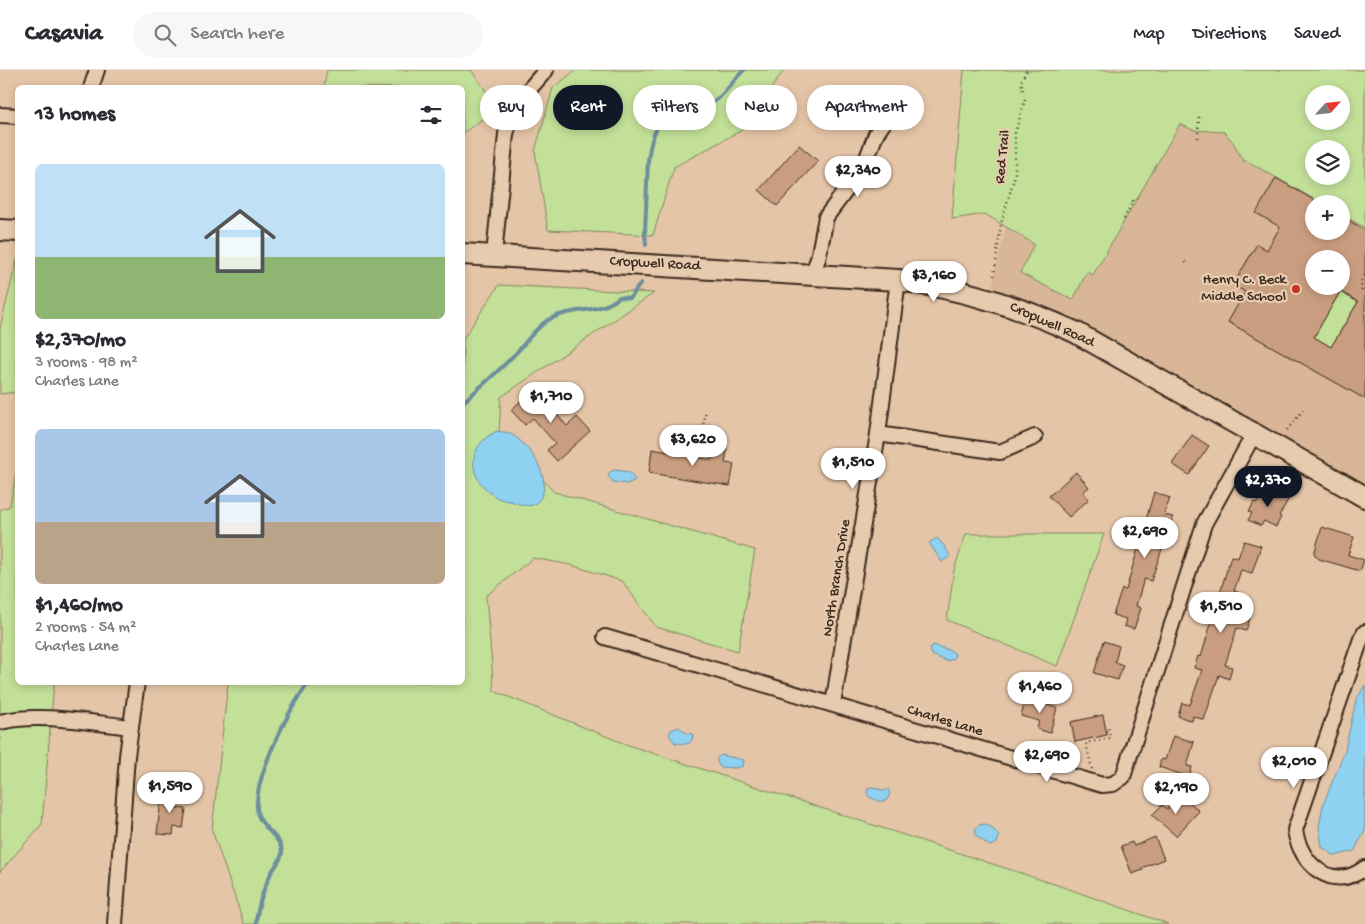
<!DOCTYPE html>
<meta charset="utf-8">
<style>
:root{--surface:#fff;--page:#f7f7f7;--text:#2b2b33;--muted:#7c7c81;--line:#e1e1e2;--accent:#111827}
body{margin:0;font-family:"Gochi Hand",sans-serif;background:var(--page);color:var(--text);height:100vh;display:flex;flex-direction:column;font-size:19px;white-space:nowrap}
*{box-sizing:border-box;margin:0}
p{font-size:16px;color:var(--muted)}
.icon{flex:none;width:28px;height:28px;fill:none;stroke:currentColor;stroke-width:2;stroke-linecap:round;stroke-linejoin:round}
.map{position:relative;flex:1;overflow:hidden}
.drawer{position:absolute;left:15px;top:15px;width:450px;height:600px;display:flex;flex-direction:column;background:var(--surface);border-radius:8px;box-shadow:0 2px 8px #0003}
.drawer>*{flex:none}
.guide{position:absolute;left:480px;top:15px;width:475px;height:45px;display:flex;gap:10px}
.needle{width:32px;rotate:63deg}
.fabs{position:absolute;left:1305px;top:15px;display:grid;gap:10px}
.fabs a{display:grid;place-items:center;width:45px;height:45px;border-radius:50%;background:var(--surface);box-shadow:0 2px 8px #0003;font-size:25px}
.price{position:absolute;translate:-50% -42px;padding:0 11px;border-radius:18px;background:#fff;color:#222;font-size:16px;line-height:32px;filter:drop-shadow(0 1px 2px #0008)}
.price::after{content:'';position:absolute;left:50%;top:30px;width:15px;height:11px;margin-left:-8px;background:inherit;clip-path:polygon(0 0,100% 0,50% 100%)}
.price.current{background:var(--accent);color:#fff}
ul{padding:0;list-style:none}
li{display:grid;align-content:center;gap:10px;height:265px;padding:0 20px}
li span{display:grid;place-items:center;height:155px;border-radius:8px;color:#555}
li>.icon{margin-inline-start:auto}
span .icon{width:90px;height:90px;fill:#fffc;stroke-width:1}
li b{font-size:21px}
h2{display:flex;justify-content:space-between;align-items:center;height:60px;padding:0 20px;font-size:21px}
.tag{padding:0 18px;border-radius:22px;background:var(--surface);box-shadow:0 2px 8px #0003;font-size:18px;line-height:45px}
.tag.current{background:var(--accent);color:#fff}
header{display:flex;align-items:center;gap:30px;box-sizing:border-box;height:70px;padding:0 25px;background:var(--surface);border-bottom:1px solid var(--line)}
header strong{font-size:24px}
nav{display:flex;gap:28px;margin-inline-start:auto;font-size:18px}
.search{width:350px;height:45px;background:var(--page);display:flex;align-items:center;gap:12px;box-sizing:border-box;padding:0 18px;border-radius:28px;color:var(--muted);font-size:19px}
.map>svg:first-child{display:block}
.built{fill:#dab698;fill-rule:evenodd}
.green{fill:#c2e098;stroke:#7e855b;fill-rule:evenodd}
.water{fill:#8fd1f1;stroke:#6d8e9d}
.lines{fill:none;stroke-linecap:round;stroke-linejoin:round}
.stream{stroke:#6d8e9d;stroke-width:4}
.building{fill:#c99e80;stroke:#3b2a1e;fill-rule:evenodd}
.street-casing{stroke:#3b2a1e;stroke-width:18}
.secondary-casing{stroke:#3b2a1e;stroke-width:24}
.path{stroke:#3b2a1e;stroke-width:2.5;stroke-dasharray:1 4;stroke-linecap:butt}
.street{stroke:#e7cbae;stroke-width:14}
.secondary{stroke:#e7cbae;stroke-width:20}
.poi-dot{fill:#c8321e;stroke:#e7cbae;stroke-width:2}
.labels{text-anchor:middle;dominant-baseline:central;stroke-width:4.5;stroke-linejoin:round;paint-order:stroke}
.street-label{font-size:15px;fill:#3b2a1e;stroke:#e7cbae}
.poi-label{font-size:15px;fill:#3b2a1e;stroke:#e7cbae;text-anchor:end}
</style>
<header>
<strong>Casavia</strong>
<div class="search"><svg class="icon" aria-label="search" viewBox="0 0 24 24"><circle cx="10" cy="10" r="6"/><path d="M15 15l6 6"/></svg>Search here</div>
<nav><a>Map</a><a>Directions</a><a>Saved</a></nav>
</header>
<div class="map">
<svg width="1365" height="854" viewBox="0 0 1365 854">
<rect width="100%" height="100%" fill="#e5c5a7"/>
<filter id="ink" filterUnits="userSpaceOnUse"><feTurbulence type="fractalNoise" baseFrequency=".02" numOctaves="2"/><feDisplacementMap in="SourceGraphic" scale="10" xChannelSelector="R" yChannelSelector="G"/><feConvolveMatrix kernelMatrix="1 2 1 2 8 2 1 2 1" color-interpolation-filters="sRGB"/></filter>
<g filter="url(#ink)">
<path class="built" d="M1043 0H1365V427L1328 404 989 228ZM1314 24H1341V51H1314ZM1314 79H1341V106H1314ZM1314 134H1341V161H1314ZM1314 189H1341V216H1314Z"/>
<g class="green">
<polygon points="327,0 471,0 498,38 463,63 462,18 324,17"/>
<polygon points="576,0 784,0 742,60 674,97 653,165 548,160 535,81 553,18"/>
<path d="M964 0H1365V158L1341 144V134H1322L1247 91H1243L1233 72 1224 62 1193 60 1180 54 1093 205 1087 202 1073 230 1020 203 1034 174 985 144 952 149ZM1314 24H1341V51H1314ZM1314 79H1341V106H1314Z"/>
<polygon points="17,190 17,322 0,324 0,258"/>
<polygon points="499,215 654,223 501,327 499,361 554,422 755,480 738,581 656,557 622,511 571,495 533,488 486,526 494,621 628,675 1063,817 1168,854 244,854 212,760 228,613 462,612 463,269"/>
<polygon points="1340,222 1358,232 1331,277 1314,267"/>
<polygon points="17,398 18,612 54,613 42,754 0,802 0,440 10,436"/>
<polygon points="966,464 1104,464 1057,596 947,550 954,500"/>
</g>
<g class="water">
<path d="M497 361C501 362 506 362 509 363 528 372 555 410 539 430 532 439 523 435 514 432 508 431 502 430 496 427 467 409 465 376 497 361Z"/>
<polygon points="614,400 629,402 635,410 627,414 613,412 608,406 610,402"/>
<polygon points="937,468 945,477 950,486 942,492 929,473"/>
<polygon points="933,575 952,581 955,584 953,589 947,591 932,585 930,579"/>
<polygon points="1365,615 1365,761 1354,781 1335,786 1322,777 1319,757 1323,735 1345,680 1356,630"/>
<polygon points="679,657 688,664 690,663 693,665 692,670 688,674 675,673 669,665 671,660"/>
<polygon points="721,685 744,690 743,696 735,698 720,697 717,692 717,688"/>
<polygon points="872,717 885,721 888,719 890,724 887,730 882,732 869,727 867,723 868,718"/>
<polygon points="985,754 992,758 999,766 997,773 990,776 976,766 975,760 979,755"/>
</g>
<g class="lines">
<g class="stream">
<path d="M646 175 645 163 648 90C650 75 654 51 671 47 677 45 684 47 691 45 698 43 705 38 711 34 725 25 732 11 744 0"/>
<path d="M462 333C480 317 499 301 516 283 527 272 534 259 548 250 570 237 602 244 619 227L630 228 641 213"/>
<path d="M256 854C257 838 264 818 271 803 275 796 281 791 282 783 283 768 262 759 258 745 250 713 289 639 309 612"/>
</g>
</g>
<g class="building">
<polygon points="799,75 818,91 777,136 759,120"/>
<path d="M1276 108 1314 130V161H1341V146L1365 160V329L1228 252 1245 222 1233 215 1257 174 1267 180 1280 157 1256 143ZM1314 189H1341V216H1314ZM1341 220V222L1358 232 1331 277 1314 267Z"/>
<polygon points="534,319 567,356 577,347 590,361 557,391 547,380 555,373 533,348 525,355 511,340"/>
<polygon points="1192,365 1209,376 1189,405 1172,394"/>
<polygon points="714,378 727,380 725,393 734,394 730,416 649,403 652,379 712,390"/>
<polygon points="1076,402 1089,417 1083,422 1089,429 1069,447 1049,426"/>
<polygon points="1269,417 1289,428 1279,446 1281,447 1276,457 1264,451 1261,456 1248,450 1252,443 1249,442 1254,432 1257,433 1263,423 1265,424"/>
<polygon points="1154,422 1170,428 1164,445 1173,447 1151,511 1144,509 1136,536 1141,538 1134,559 1124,556 1126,549 1113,545 1122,519 1126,520"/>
<polygon points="1322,457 1354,467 1348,485 1364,490 1360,501 1319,489 1314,484"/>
<polygon points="1244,471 1261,476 1252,503 1241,500 1234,521 1243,524 1238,540 1240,541 1239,544 1250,548 1246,561 1237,558 1225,595 1232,597 1229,609 1219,605 1204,650 1193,646 1192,651 1178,646 1182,633 1190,635 1202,600 1194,598 1198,586 1201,587 1231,486 1238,488"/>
<polygon points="1104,571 1119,576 1115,592 1123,595 1118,610 1094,603"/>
<polygon points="1026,628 1057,638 1050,663 1037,659 1039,651 1021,646"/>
<polygon points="1103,645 1107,665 1075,672 1071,652"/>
<polygon points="1173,666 1194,672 1187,696 1192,697 1189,707 1159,697 1161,689 1165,690"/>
<polygon points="162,720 179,722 177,738 186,739 183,758 174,757 173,765 157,764"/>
<polygon points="1181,724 1199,741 1176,766 1152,745 1162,735 1167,739"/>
<polygon points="1155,767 1164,789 1142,798 1143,800 1132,804 1121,776 1132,772 1134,776"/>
</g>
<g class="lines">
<g class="street-casing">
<g id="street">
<polyline points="91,18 97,0"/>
<polyline points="0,45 18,46"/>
<polyline points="494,185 506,64 512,43 526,23 546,0"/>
<polyline points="812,204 818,189 826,147 864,96 876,64 891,42"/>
<polyline points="878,364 1000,382 1035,367"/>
<path d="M1365 562 1361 569 1295 760C1300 794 1332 823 1365 798"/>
<polyline points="605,567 1102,715 1113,714 1123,707 1204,454 1254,364"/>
<polyline points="833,634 878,364 898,210"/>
<path d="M0 652C38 642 92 653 131 657"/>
<polyline points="115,854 127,686 137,612"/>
</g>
</g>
<g class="secondary-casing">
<g id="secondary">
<polyline points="0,160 18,161"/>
<path d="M462 184 898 210C960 218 1018 236 1075 262L1365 427"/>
</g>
</g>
<g class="path">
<polyline points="1198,68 1199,46"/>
<polyline points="1124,149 1133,131 1130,128"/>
<polyline points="1185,192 1188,193"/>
<polyline points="994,206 1001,154 1015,105 1015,63 1025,30 1021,11 1027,0"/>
<polyline points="1362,221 1361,212 1365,204"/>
<polyline points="1287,360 1305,338"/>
<polyline points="696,388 706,340"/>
<polyline points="1092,699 1086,673 1110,668 1108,656"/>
</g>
<use href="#street" class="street"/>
<use href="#secondary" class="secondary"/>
</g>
</g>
<circle class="poi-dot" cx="1296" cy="219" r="5"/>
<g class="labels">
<g class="street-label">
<text transform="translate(1003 87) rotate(-84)">Red Trail</text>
<text transform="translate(655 194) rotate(3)">Cropwell Road</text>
<text transform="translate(1052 255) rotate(24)">Cropwell Road</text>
<text transform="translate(837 508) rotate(-81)">North Branch Drive</text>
<text transform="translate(945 651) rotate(17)">Charles Lane</text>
</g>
<g class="poi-label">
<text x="1286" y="210">Henry C. Beck<tspan x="1286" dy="17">Middle School</tspan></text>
</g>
</g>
</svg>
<div class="fabs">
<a><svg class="needle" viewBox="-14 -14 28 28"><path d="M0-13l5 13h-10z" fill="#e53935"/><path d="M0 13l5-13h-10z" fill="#7c7c81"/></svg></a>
<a><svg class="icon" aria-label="layers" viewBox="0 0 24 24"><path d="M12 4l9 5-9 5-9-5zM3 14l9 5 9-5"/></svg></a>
<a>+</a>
<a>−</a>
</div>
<b class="price" style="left:858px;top:128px">$2,340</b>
<b class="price" style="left:934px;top:233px">$3,160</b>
<b class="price" style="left:551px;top:354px">$1,710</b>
<b class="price" style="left:693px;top:397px">$3,620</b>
<b class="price" style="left:853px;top:420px">$1,510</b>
<b class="price current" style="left:1268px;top:438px">$2,370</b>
<b class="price" style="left:1145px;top:489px">$2,690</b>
<b class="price" style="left:1221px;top:564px">$1,510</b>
<b class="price" style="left:1040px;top:644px">$1,460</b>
<b class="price" style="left:1047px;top:713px">$2,690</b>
<b class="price" style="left:1294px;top:719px">$2,010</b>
<b class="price" style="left:170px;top:744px">$1,590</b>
<b class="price" style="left:1176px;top:745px">$2,190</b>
<div class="guide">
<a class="tag">Buy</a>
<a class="tag current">Rent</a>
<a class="tag">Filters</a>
<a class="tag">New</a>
<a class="tag">Apartment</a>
</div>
<section class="drawer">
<h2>13 homes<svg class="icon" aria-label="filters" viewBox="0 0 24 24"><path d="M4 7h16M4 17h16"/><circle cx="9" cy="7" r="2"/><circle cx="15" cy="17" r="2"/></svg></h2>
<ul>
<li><span style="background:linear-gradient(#bfe0f5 60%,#8fb573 0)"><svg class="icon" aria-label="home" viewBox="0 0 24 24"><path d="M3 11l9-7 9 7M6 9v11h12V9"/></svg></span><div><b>$2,370/mo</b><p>3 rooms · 98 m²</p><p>Charles Lane</p></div></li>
<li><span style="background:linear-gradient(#a9c7e8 60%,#b9a48a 0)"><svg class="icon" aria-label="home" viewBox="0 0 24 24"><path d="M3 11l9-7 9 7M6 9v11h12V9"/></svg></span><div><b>$1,460/mo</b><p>2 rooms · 54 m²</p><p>Charles Lane</p></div></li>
</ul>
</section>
</div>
